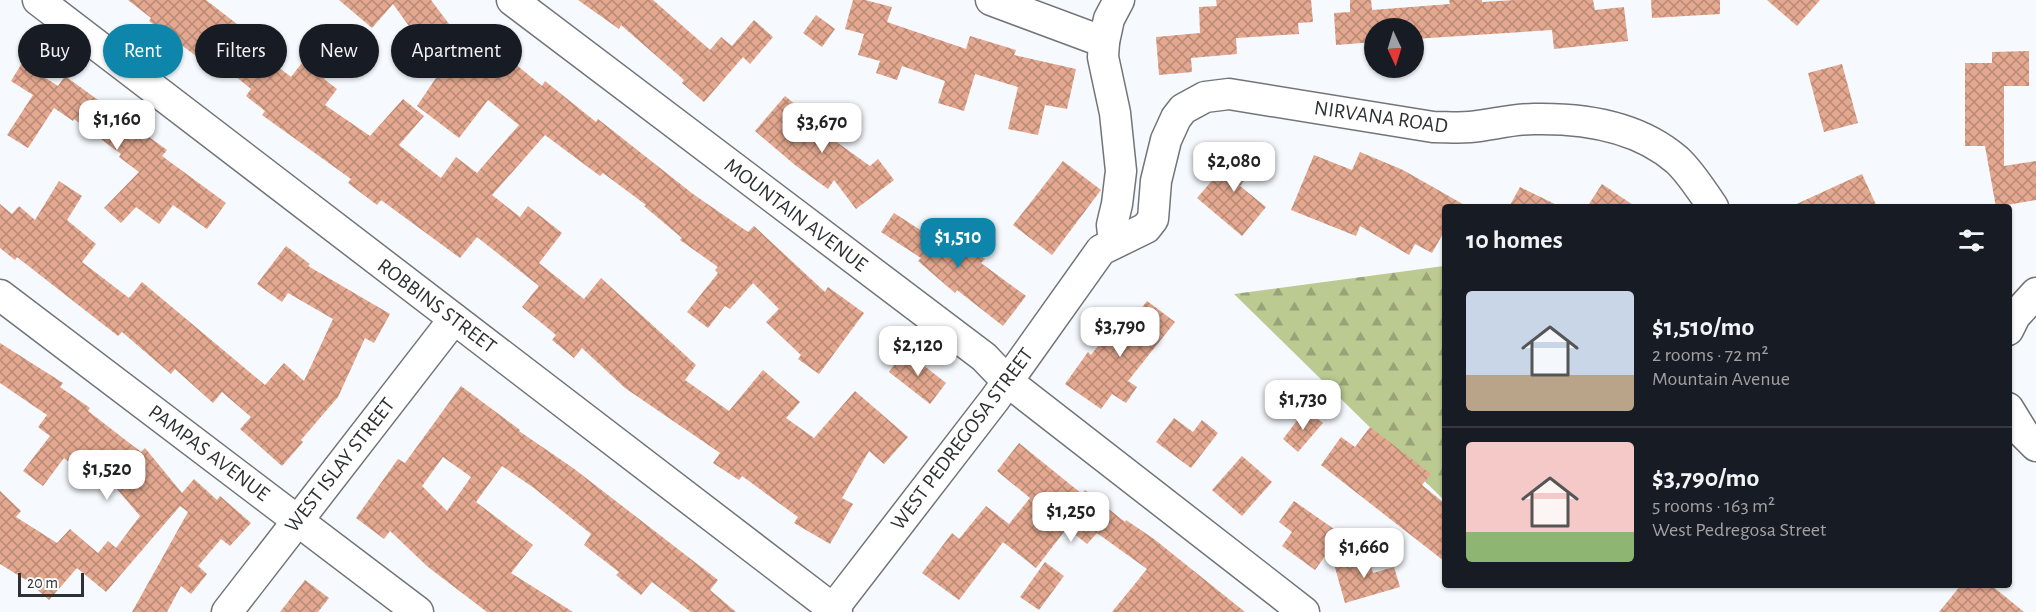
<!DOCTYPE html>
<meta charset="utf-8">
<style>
:root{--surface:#171b24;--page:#242831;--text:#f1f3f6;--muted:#9ea1a6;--line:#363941;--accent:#0e85aa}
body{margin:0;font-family:"Alegreya Sans",sans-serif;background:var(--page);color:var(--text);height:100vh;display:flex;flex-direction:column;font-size:22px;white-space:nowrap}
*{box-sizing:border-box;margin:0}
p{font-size:20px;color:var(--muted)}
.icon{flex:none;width:33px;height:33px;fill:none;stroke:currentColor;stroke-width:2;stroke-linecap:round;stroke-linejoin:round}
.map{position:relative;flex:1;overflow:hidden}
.drawer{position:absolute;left:1442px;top:204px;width:570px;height:384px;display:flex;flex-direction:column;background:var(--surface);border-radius:6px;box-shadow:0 2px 4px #0004}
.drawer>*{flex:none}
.top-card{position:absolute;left:18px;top:24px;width:570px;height:54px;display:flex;gap:12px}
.needle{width:39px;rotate:176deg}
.tools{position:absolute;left:1364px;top:18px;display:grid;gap:12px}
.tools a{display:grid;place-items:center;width:60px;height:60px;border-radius:50%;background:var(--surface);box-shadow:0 2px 4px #0004;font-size:30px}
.scale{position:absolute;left:18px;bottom:15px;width:66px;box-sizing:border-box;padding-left:6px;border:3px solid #2f3032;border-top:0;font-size:16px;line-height:21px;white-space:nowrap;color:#2f3032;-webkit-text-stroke:4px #fff;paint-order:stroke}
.price{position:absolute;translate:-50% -51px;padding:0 14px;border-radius:12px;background:#fff;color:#222;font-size:20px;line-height:39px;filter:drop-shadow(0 2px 3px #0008)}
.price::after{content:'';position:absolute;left:50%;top:36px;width:18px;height:14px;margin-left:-9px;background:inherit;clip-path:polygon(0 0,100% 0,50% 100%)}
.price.active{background:var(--accent);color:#fff}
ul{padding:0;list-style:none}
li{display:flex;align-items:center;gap:18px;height:150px;padding:0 24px}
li+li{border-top:2px solid var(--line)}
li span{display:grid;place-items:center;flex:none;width:168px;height:120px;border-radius:6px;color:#555}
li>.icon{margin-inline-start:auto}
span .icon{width:72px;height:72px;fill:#fffc;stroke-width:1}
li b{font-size:26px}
h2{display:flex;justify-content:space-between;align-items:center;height:72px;padding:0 24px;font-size:26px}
.chip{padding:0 21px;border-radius:27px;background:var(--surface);box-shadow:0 2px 4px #0004;font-size:21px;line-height:54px}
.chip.active{background:var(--accent);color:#fff}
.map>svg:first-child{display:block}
.forest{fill:url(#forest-firs)}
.building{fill:url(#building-cross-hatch);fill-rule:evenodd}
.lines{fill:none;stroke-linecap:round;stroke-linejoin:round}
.minor-casing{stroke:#727578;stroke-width:33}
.minor{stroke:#fff;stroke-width:30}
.labels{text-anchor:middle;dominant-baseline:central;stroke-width:5;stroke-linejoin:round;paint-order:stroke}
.street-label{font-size:21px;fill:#2f3032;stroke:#fff}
</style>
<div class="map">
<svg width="2036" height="612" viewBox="0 0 2036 612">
<defs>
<pattern id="forest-firs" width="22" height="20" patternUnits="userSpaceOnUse" patternTransform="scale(1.5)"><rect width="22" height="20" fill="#baca91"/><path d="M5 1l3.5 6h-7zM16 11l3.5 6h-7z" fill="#98a477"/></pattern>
<pattern id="building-cross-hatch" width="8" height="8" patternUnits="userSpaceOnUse" patternTransform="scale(1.5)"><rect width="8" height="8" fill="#e3a88f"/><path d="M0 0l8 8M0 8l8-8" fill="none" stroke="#b88975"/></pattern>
</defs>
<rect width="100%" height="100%" fill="#f6f9fd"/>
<polygon class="forest" points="1444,266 1444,500 1234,294"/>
<g class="building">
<polygon points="128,0 206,0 237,24 228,36 255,57 259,52 291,77 312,50 333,67 324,79 337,89 325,105 370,136 403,99 424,116 399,145 441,178 456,157 477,173 519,125 488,100 459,138 417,106 457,47 476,28 503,54 542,86 545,81 596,122 598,119 693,194 748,232 754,226 825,292 828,287 864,313 819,374 798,359 801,355 766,322 779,309 753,283 730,309 725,306 708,328 687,312 718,273 715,270 718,267 680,240 682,238 644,206 646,205 603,173 600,176 545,135 492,195 520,217 528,206 562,233 539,263 584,299 601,278 696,365 685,380 729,411 763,370 800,402 786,418 814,438 855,391 908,437 884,464 869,451 842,498 853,504 830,544 794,523 798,517 742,476 739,480 713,463 720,453 625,388 582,348 574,358 552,340 556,335 522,307 539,286 477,237 460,258 381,200 377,205 348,183 351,179 262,115 265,111 246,96 251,89 224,67 219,73 149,21 151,18"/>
<polygon points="339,0 431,0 452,28 425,48 393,4 372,28"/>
<polygon points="578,0 653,0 710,50 721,37 732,46 754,20 773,37 750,64 743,57 704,102 682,83 684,80 621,25 619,29"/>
<polygon points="853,0 865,0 892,7 887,22 966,49 970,36 1016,50 1014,55 1076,69 1067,109 1045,105 1038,135 1008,129 1018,87 975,74 964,111 938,103 945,81 902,66 897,80 876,73 880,61 858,55 864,34 845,29"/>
<polygon points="1216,0 1311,0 1313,22 1298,23 1299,34 1236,38 1237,54 1191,58 1192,72 1159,75 1156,37 1200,33 1199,7 1217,6"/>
<polygon points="1350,0 1371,0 1372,10 1450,4 1449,0 1482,0 1482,2 1515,0 1593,0 1595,10 1624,7 1628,41 1554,49 1552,30 1413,39 1413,28 1374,28 1374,42 1336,45 1334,13 1350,12"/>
<polygon points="1651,0 1720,0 1720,14 1652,18"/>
<polygon points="1767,0 1820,0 1797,26"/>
<polygon points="816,15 835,29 822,47 803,33"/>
<polygon points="2029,51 2029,86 2004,86 2004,166 2036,161 2036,200 1996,207 1985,146 1965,146 1965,63 1992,63 1992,52"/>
<polygon points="22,63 58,86 65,76 167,150 162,156 226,203 207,229 173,205 159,224 136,207 121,223 104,208 139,172 119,157 121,154 74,119 73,121 54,108 28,148 7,135 33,95 11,81"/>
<polygon points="1842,64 1858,123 1824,132 1808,73"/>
<polygon points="785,96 810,116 806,120 870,166 878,159 894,180 856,209 834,180 828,189 795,165 755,131"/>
<polygon points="1241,147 1260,162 1240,186 1266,207 1242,236 1197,198"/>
<polygon points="1360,152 1403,170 1468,207 1444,207 1444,232 1432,253 1415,244 1409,255 1360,226 1356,236 1291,210 1314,155 1352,170"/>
<polygon points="1063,161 1101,190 1052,255 1013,225"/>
<polygon points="1862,174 1877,207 1790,207"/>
<polygon points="59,181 82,196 67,220 96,244 82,262 129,298 142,282 265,385 284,363 304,381 333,319 288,293 282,302 257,284 286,246 310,264 308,266 390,314 374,343 365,338 338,397 301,440 303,442 282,466 240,429 251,417 222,392 213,403 175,369 171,374 122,332 118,336 17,257 15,260 0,248 0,204 12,214 19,206 35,220"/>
<polygon points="1602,184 1636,207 1587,207"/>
<polygon points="1520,187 1561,207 1509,207"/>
<polygon points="894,213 936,240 940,236 950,245 958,236 985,259 981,263 1026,296 1003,326 957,290 955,293 918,261 921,258 881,232"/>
<polygon points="1147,301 1175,322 1128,381 1137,387 1126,403 1112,394 1101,409 1065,384 1088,352 1091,355 1108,333 1117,339"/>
<polygon points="0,343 63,383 60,387 90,408 88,411 141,452 145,448 182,493 194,479 217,500 220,496 251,523 230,546 221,539 198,566 207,574 191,594 181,586 167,612 132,612 188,512 180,506 106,592 77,568 49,600 29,582 0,564 0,491 21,511 16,517 57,543 70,529 98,553 108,541 116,548 140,516 99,468 90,479 64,458 43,486 23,471 50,436 38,427 47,415 0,383"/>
<polygon points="905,351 946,383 930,404 889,372"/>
<path d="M461 386 520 430 519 431 573 468 718 580 710 590 736 612H691L652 582 641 595 616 575 619 572 584 545 591 534 534 488 502 466 476 502 533 545 511 573 573 612H487L428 567 390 531 384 539 356 518 398 459 405 463ZM443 457 471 477 447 511 422 486Z"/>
<polygon points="1305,410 1323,423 1298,452 1283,439"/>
<polygon points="1174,418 1193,432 1202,420 1218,433 1191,468 1156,442"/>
<polygon points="1370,427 1431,474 1422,485 1444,503 1444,561 1321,465 1341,437 1355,447"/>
<polygon points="1019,443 1082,494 1085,490 1125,522 1126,520 1154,539 1245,612 1112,612 1147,569 1097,533 1087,544 1067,528 1036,568 1003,542 959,600 922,573 952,533 959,539 986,506 1009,524 1030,498 997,471"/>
<polygon points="1242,456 1272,482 1242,516 1212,490"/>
<polygon points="1294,501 1341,534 1315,570 1282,546 1292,532 1279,522"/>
<polygon points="1367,554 1373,573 1394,567 1400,587 1345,603 1334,564"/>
<polygon points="1045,562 1064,576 1039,610 1020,597"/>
<polygon points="305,580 329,598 318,612 280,612"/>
<polygon points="1961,585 1991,585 2024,612 1939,612"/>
</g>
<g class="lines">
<g class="minor-casing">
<g id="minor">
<polyline points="38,0 837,612"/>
<polyline points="512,0 984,357 1007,381 1304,612"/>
<polyline points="991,0 1104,42"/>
<polyline points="1114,243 1112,225 1117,204 1121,171 1115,113 1103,57 1104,42 1109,19 1119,0"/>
<polyline points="0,295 418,612"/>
<polyline points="2008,330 2015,316 2036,293"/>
<polyline points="2008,408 2024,434 2036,446"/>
<path d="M833 609 995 399 1101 250 1146 228 1153 219 1156 181 1166 140 1176 118 1183 109 1205 97 1229 94 1433 127C1446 127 1458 128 1470 127 1491 125 1513 119 1534 119 1584 118 1638 126 1677 160 1691 173 1702 191 1713 207"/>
<polyline points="227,612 454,319"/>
</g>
</g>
<use href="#minor" class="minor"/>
</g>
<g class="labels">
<g class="street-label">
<text transform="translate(1381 117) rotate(8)">NIRVANA ROAD</text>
<text transform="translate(796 215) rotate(37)">MOUNTAIN AVENUE</text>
<text transform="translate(437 306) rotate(37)">ROBBINS STREET</text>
<text transform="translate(962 439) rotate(-53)">WEST PEDREGOSA STREET</text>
<text transform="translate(209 453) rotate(37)">PAMPAS AVENUE</text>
<text transform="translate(340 465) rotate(-52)">WEST ISLAY STREET</text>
</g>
</g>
</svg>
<div class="tools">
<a><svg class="needle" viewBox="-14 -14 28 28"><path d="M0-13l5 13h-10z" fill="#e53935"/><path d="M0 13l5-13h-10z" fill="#9ea1a6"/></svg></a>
</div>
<div class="scale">20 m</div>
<b class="price" style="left:117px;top:151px">$1,160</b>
<b class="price" style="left:822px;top:154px">$3,670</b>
<b class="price" style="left:1234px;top:193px">$2,080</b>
<b class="price active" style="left:958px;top:269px">$1,510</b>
<b class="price" style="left:1120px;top:358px">$3,790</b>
<b class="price" style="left:918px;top:377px">$2,120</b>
<b class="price" style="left:1303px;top:431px">$1,730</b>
<b class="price" style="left:107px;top:501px">$1,520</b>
<b class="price" style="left:1071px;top:543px">$1,250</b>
<b class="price" style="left:1364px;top:579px">$1,660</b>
<div class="top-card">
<a class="chip">Buy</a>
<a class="chip active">Rent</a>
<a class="chip">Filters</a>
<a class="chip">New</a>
<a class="chip">Apartment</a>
</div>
<section class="drawer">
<h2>10 homes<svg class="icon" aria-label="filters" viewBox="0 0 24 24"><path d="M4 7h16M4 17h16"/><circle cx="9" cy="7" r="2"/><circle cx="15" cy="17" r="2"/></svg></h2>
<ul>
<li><span style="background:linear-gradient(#c9d6e8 70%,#b9a48a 0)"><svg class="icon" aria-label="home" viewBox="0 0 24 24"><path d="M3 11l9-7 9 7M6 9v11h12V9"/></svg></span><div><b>$1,510/mo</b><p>2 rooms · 72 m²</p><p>Mountain Avenue</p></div></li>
<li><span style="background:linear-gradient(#f6c9c9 75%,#8fb573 0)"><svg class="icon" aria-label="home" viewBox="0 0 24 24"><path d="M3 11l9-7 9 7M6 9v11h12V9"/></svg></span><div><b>$3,790/mo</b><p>5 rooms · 163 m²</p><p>West Pedregosa Street</p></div></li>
</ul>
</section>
</div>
